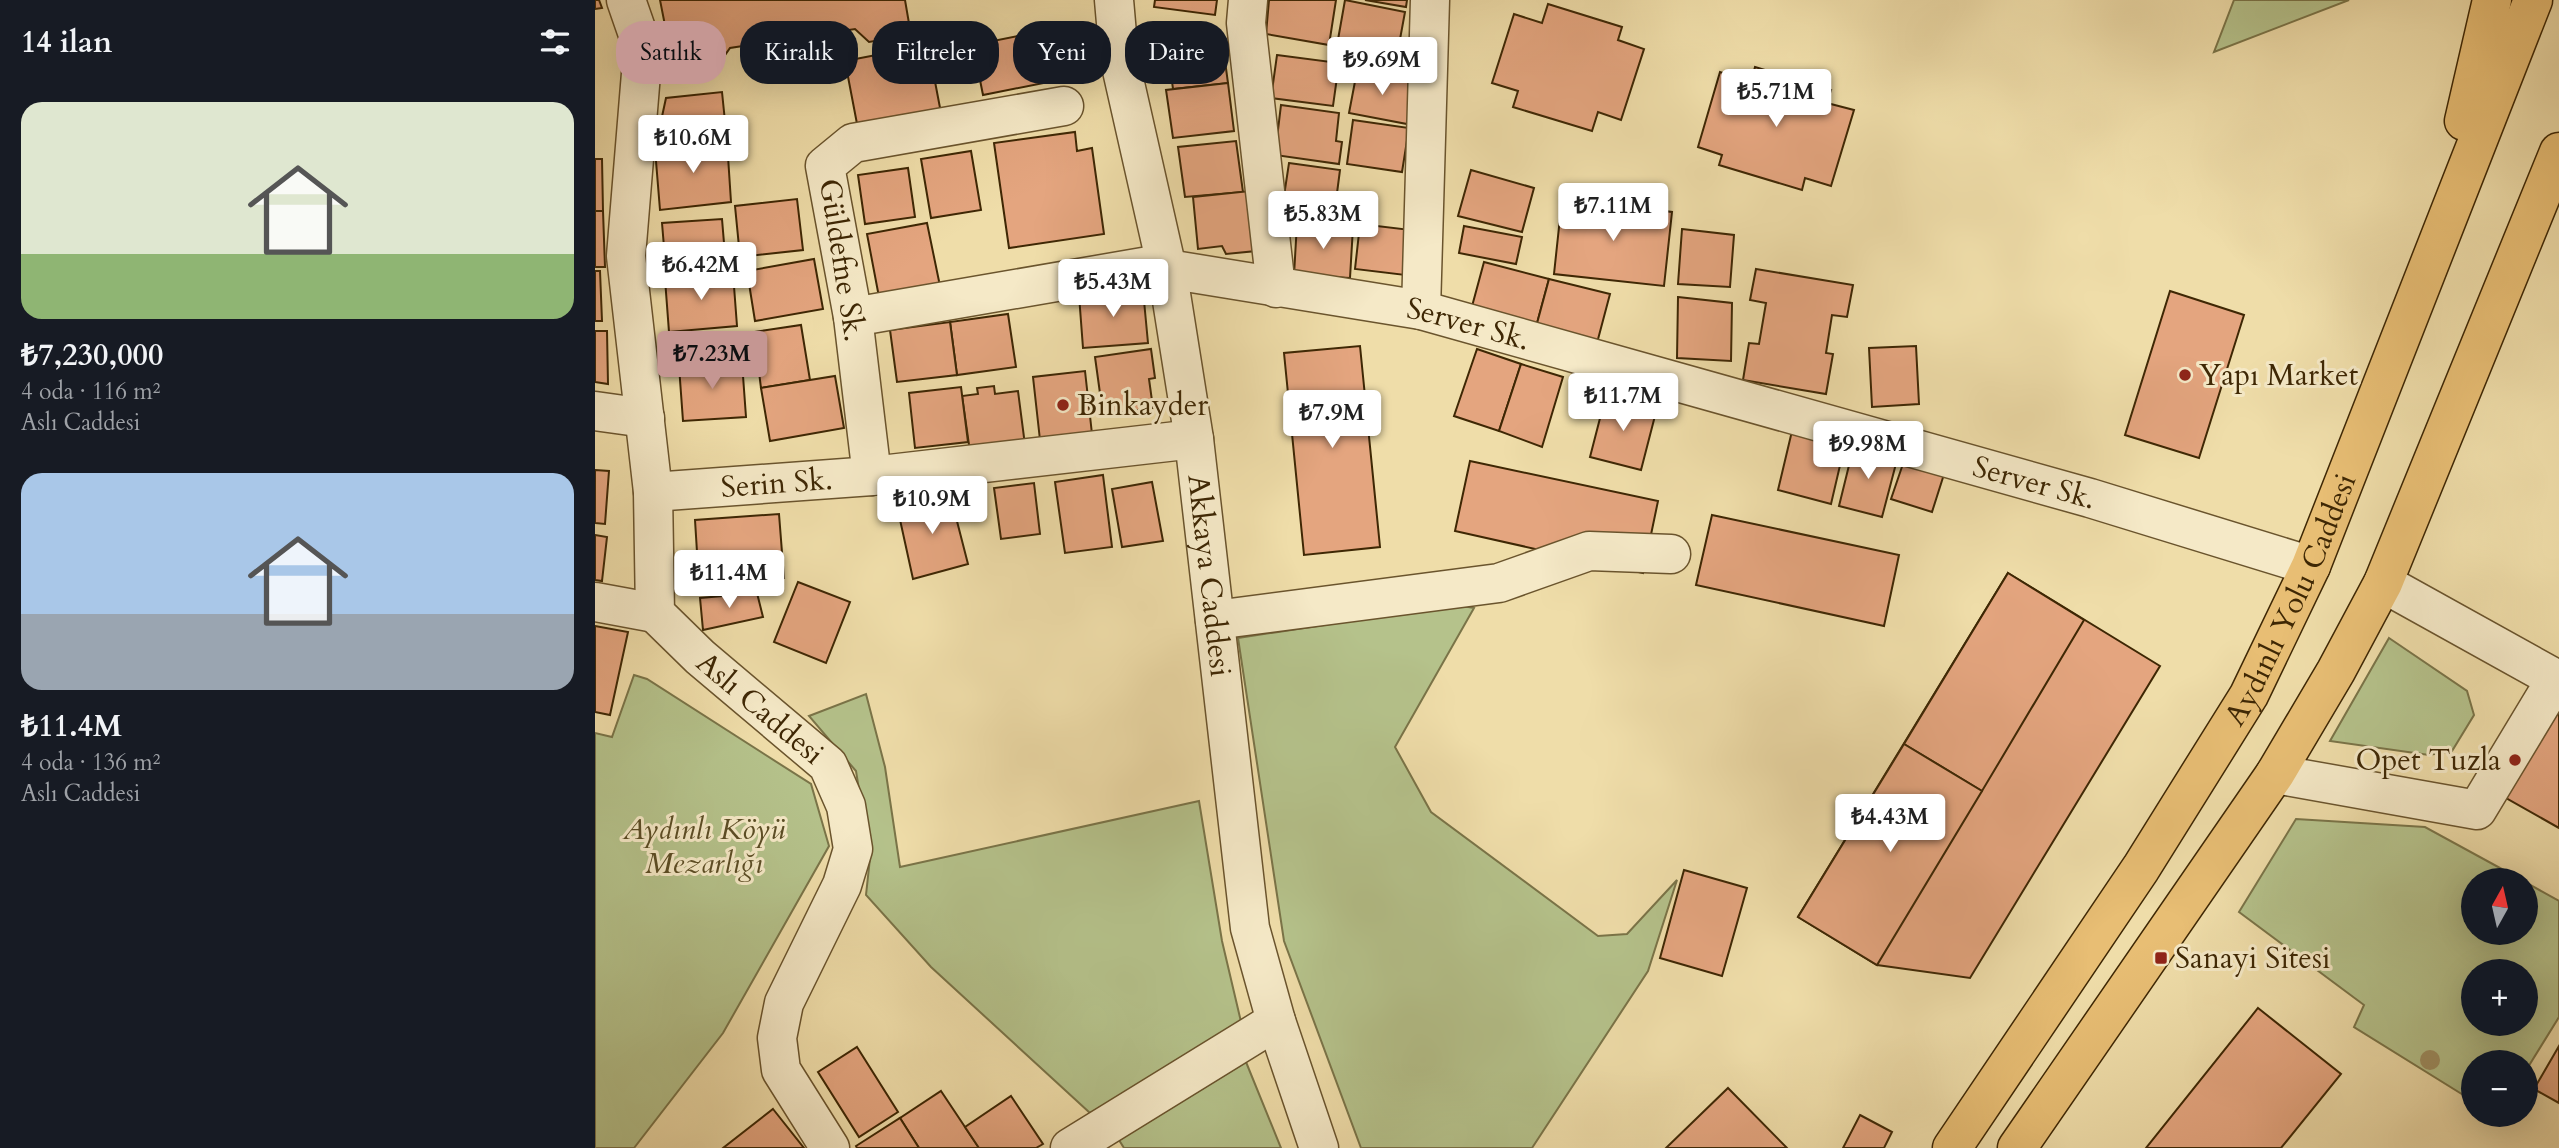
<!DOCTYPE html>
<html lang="tr">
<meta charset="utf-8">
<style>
:root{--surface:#171b24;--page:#242831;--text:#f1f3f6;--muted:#9ea1a6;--accent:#c59692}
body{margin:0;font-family:Cardo,serif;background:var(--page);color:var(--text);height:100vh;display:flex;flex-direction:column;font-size:26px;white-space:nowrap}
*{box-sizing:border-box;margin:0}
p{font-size:23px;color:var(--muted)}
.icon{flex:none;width:38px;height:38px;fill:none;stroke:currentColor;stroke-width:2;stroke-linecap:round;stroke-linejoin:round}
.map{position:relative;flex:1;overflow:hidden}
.sheet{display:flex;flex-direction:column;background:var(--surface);width:595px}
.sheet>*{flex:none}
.hud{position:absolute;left:21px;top:21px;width:665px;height:63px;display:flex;gap:14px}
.needle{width:46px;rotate:8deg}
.fabs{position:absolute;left:1866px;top:868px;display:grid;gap:14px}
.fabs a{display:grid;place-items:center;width:77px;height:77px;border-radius:50%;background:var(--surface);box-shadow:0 7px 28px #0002;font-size:35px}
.price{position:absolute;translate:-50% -60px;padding:0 16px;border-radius:7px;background:#fff;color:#222;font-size:23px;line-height:46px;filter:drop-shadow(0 2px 4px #0008)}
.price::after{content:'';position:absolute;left:50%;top:42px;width:21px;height:16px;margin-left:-10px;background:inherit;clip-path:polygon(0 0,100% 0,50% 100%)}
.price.current{background:var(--accent);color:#111}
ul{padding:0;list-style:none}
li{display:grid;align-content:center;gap:14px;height:371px;padding:0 21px}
li span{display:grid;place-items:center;height:217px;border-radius:21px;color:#555}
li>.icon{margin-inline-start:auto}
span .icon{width:126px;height:126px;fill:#fffc;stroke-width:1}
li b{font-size:30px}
h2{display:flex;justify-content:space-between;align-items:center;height:84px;padding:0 21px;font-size:30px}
.pill{padding:0 24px;border-radius:28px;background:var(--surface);box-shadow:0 7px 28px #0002;font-size:24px;line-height:63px}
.pill.current{background:var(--accent);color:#111}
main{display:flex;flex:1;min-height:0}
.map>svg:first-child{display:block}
.green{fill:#b5c28b;stroke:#7a7448;stroke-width:2;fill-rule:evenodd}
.building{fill:#e4a57f;stroke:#3e2704;stroke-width:2}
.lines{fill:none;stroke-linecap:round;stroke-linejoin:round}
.minor-casing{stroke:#6a542d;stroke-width:41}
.major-casing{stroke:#3e2704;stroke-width:41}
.minor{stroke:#f5e9c7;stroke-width:38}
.major{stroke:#e8be74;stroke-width:38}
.tree{fill:#9e8e61}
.poi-dot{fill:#8f2418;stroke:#f5e9c7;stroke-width:2.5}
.labels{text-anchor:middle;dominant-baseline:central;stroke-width:6;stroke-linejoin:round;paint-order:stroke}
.street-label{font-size:30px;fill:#3e2704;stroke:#f5e9c7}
.poi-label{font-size:30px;fill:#3e2704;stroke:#f5e9c7;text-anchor:start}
.park-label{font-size:30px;font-style:italic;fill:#5c4e26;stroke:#f5e9c7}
</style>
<main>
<section class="sheet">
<h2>14 ilan<svg class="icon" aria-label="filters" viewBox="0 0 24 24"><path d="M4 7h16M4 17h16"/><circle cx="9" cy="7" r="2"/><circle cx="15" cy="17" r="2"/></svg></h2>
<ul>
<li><span style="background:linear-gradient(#dfe7d0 70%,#8fb573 0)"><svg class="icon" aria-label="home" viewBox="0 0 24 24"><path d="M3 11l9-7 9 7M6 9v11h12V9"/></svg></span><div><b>₺7,230,000</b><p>4 oda · 116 m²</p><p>Aslı Caddesi</p></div></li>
<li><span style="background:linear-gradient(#a9c7e8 65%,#9aa5b1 0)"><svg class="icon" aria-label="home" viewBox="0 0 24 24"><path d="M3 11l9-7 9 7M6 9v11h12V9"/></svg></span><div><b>₺11.4M</b><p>4 oda · 136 m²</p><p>Aslı Caddesi</p></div></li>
</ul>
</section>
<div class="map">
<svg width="1964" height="1148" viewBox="0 0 1964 1148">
<rect width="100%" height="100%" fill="#efdda9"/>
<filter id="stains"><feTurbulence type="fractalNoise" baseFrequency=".00286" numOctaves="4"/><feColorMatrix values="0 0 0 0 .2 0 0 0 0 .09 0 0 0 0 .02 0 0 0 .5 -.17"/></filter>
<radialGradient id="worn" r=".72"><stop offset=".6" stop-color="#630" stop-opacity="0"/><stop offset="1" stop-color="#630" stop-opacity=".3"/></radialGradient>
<g class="green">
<polygon points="1639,0 1754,0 1619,52"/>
<polygon points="839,601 879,608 800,747 836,812 1003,936 1032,934 1082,880 1053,971 937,1148 766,1148 689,941 643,638 762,620"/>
<polygon points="1794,638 1872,691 1879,715 1857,751 1834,755 1735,741"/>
<polygon points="39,675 52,679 216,784 234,846 128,1033 39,1148 0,1148 0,733 17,737"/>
<polygon points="271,694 290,767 305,867 604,801 627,941 647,1026 495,1113 336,967 271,895 275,858 261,771 214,716"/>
<path d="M1701 819 1830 827 1927 880H1878V933H1930V882L1964 901V1017L1930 1072V1062H1878V1101L1759 1027 1769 1005 1644 912ZM1878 971H1930V1024H1878Z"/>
<polygon points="651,1062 686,1148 529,1148 524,1140"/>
</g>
<g class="building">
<polygon points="0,0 4,0 7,8 0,9"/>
<polygon points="65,0 310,0 316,35 274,42 260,29 135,48 121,68 80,76"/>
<polygon points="560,0 622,0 620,15 559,7"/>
<polygon points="674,0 741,0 734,45 671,34"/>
<polygon points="750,0 810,12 801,61 741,51"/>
<polygon points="770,0 812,0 811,7"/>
<polygon points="953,4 1027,27 1023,40 1049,49 1026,120 1003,112 997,131 918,107 923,91 897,83 919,14 947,23"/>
<polygon points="474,26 484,76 388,95 378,45"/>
<polygon points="627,39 633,83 578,89 572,45"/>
<polygon points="333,45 346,113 263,129 250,61"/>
<polygon points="682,55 744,63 738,106 676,98"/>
<polygon points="1160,67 1236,90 1232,103 1259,110 1236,186 1210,178 1207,190 1124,165 1127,155 1103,147 1125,72 1156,82"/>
<polygon points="762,71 820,81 812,124 754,113"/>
<polygon points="633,83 639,131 578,138 571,90"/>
<polygon points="127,92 132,141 60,149 71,98"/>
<polygon points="686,105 744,113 741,141 747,142 744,164 680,155"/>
<polygon points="758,120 814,128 807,172 752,164"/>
<polygon points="480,132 482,151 497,148 509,234 414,248 399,143"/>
<polygon points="132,141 136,202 65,210 60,149"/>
<polygon points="641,141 648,192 590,197 583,147"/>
<polygon points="376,151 386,210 336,218 326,159"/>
<polygon points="0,159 7,159 8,211 0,211"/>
<polygon points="694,163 745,170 739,216 687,209"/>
<polygon points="313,168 320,217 270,224 263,175"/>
<polygon points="876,170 939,188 927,232 863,216"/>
<polygon points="655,191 661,251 631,254 627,246 603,249 598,197"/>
<polygon points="202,199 208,250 145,257 140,206"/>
<polygon points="967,199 1077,212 1069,286 959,274"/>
<polygon points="0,211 8,211 10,267 0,267"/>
<polygon points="127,219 131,267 71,271 67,223"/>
<polygon points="332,223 345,286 284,297 272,234"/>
<polygon points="702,223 758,227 755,278 699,275"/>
<polygon points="765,224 816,230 810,275 760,269"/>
<polygon points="869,226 927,237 921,264 864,253"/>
<polygon points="1087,229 1139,235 1135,287 1083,284"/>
<polygon points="219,259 228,309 160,321 152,271"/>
<polygon points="889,262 954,279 941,327 876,310"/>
<polygon points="1161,269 1258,285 1252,317 1237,315 1231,353 1238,354 1231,394 1148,380 1154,343 1164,344 1171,303 1155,300"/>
<polygon points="0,271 5,271 7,321 0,321"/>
<polygon points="138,273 142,326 74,332 70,279"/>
<polygon points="954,279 1015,294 1002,343 941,327"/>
<polygon points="548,290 553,343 488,348 484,295"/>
<polygon points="1575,291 1649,315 1604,458 1530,435"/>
<polygon points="1083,297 1137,303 1136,361 1082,358"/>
<polygon points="413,314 421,367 362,375 355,322"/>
<polygon points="355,322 362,375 302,382 295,330"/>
<polygon points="206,325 215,380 166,388 159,332"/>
<polygon points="0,331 12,331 13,384 0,382"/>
<polygon points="765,346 785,547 709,555 689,353"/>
<polygon points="1321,346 1324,404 1277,407 1274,348"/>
<polygon points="556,349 560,378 554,379 558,408 508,415 500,357"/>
<polygon points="882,349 926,364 904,431 859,416"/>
<polygon points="147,362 151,417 88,421 84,366"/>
<polygon points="926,364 968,377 947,447 904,431"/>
<polygon points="490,371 497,434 445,440 438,377"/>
<polygon points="240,376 249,428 175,441 166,388"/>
<polygon points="399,386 400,394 423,391 430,445 375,452 367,396 383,394 382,388"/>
<polygon points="366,387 373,442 320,448 314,393"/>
<polygon points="1011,395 1062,408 1046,470 995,457"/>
<polygon points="1197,431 1250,444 1236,504 1183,490"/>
<polygon points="1259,445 1303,456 1287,517 1244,506"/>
<polygon points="1311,455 1351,468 1337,512 1296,499"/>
<polygon points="875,461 1063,501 1048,573 860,531"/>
<polygon points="0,470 14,471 10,524 0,523"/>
<polygon points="508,475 517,547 470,553 460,482"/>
<polygon points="557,482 568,541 527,547 517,489"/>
<polygon points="439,483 445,534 406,539 399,488"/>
<polygon points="355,494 373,564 318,579 302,506"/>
<polygon points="184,514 189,578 104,584 100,520"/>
<polygon points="1117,515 1304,555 1289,626 1101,585"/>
<polygon points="0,535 12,537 7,581 0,580"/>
<polygon points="1413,573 1565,666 1375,978 1282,965 1203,917"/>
<polygon points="1413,573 1489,620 1387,791 1309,744"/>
<polygon points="203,582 255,602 231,663 179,642"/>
<polygon points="162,593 168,617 108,630 105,598"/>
<polygon points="0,626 33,632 15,715 0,712"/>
<polygon points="1934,687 1964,704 1964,828 1881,781"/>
<polygon points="1309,744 1387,791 1282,965 1203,917"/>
<polygon points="1089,870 1152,888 1127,976 1065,958"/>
<polygon points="1663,1008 1746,1074 1686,1148 1551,1148"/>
<polygon points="1964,1046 1964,1103 1939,1089"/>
<polygon points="262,1047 303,1112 264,1137 223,1072"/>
<polygon points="1133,1088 1192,1148 1071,1148"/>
<polygon points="346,1091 384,1148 324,1148 305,1118"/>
<polygon points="416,1096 448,1144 441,1148 384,1148 370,1127"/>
<polygon points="178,1109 209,1148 128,1148"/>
<polygon points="1265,1115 1297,1132 1289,1148 1248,1148"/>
<polygon points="305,1118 324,1148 262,1148 261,1146"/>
</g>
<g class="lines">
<g class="minor-casing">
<g id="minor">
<path id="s1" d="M31 0 48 49 31 256 58 492 60 613 105 657 233 765 251 806 258 849 247 885 189 1003 182 1038 186 1070 235 1148"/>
<path id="s2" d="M519 0 524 57 572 269 599 439 655 928 681 1021 724 1148"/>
<polyline points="653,0 651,23 681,288"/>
<polyline points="826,310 835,0"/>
<path id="s3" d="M258 317 554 266 826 310 1495 498 1716 566"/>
<polyline points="0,411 50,418"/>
<polyline points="277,476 258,317 230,166 258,143 469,106"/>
<path id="s4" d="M58 492 277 476 599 439"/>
<polyline points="0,602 60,613"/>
<polyline points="620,620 904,583 994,551 1076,554"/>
<polyline points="1680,774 1882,810 1961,679 1788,583"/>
<polyline points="475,1148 681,1021"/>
</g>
</g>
<g class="major-casing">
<g id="major">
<polyline points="1869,121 1897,0"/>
<path id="s5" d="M1357 1148 1546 868 1654 695 1716 566 1938 0"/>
<polyline points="1422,1148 1680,774 1741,671 1788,583 1964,152"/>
</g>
</g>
<use href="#minor" class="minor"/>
<use href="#major" class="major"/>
</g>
<circle class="tree" cx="1835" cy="1060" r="10"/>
<g class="poi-dot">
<circle cx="1590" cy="375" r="7"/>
<circle cx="468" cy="405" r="7"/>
<circle cx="1920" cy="760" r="7"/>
<rect x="1559" y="951" width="14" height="14" rx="3.5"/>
</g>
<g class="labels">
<g class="street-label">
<text transform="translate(247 260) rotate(81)">Güldefne Sk.</text>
<text stroke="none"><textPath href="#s3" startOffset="625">Server Sk.</textPath></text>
<text stroke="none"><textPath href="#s4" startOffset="124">Serin Sk.</textPath></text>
<text stroke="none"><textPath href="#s3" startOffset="1213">Server Sk.</textPath></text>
<text stroke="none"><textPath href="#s2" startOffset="584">Akkaya Caddesi</textPath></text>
<text stroke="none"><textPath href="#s5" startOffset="646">Aydınlı Yolu Caddesi</textPath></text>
<text stroke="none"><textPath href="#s1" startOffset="760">Aslı Caddesi</textPath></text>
</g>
<g class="poi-label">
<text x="1604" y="375">Yapı Market</text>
<text x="482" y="405">Binkayder</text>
<text x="1906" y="760" text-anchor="end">Opet Tuzla</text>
<text x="1580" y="958">Sanayi Sitesi</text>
</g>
<g class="park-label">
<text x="109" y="829">Aydınlı Köyü<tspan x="109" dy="34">Mezarlığı</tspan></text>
</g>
</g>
<rect width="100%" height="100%" filter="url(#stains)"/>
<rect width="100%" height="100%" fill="url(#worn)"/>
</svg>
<div class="fabs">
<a><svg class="needle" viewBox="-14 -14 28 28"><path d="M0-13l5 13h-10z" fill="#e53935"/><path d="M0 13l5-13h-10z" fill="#9ea1a6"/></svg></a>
<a>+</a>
<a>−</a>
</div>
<b class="price" style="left:787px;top:97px">₺9.69M</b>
<b class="price" style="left:1181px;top:129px">₺5.71M</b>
<b class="price" style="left:98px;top:175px">₺10.6M</b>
<b class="price" style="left:1018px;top:243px">₺7.11M</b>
<b class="price" style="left:728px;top:251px">₺5.83M</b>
<b class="price" style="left:106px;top:302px">₺6.42M</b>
<b class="price" style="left:518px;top:319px">₺5.43M</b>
<b class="price current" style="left:117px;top:391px">₺7.23M</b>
<b class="price" style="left:1028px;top:433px">₺11.7M</b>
<b class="price" style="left:737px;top:450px">₺7.9M</b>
<b class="price" style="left:1273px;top:481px">₺9.98M</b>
<b class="price" style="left:337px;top:536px">₺10.9M</b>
<b class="price" style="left:134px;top:610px">₺11.4M</b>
<b class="price" style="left:1295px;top:854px">₺4.43M</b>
<div class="hud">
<a class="pill current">Satılık</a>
<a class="pill">Kiralık</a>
<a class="pill">Filtreler</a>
<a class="pill">Yeni</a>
<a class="pill">Daire</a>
</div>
</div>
</main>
